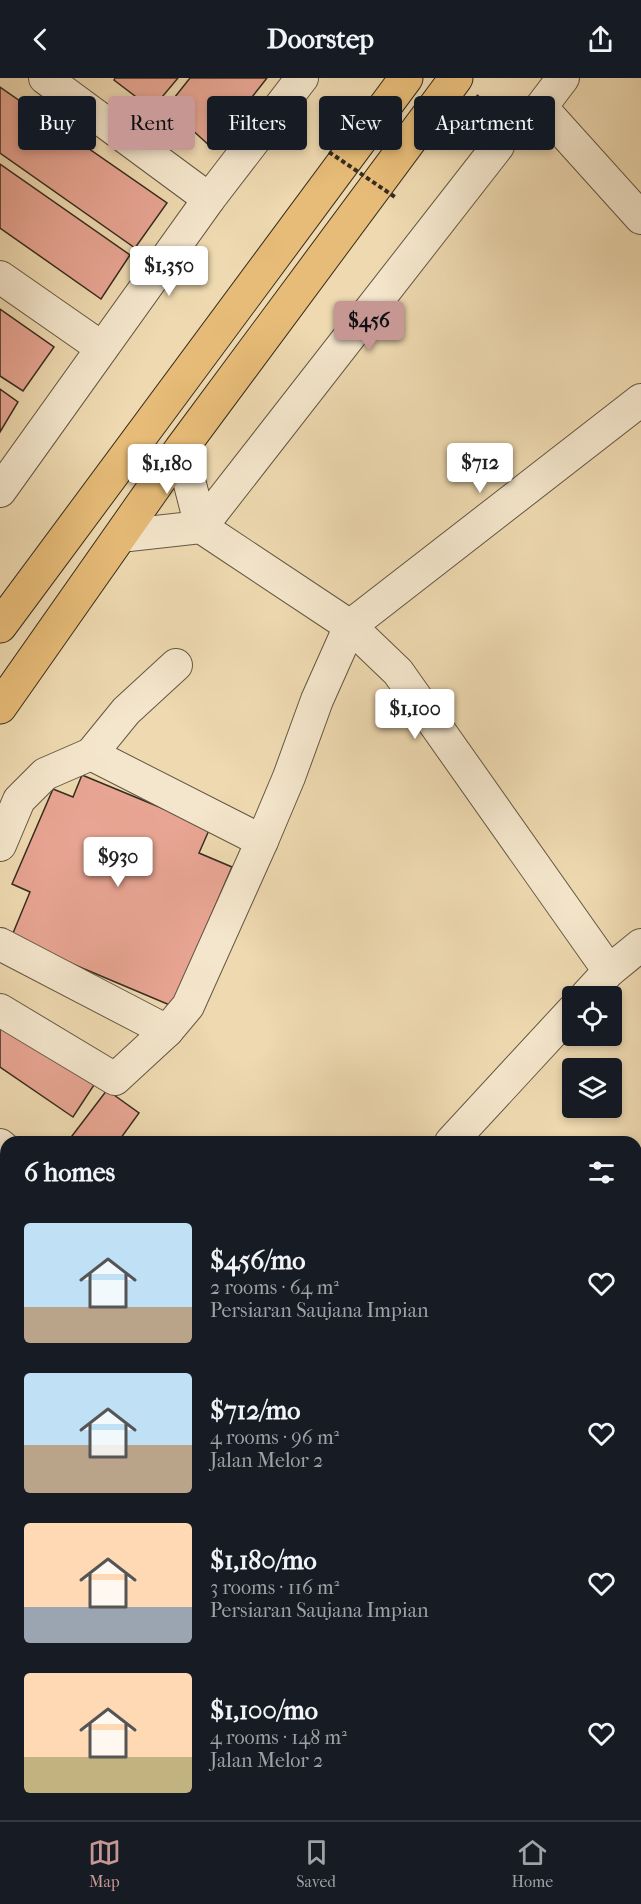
<!DOCTYPE html>
<meta charset="utf-8">
<style>
:root{--surface:#171b24;--page:#242831;--text:#f1f3f6;--muted:#9ea1a6;--line:#363941;--accent:#c59692}
body{margin:0;font-family:"IM FELL French Canon",serif;background:var(--page);color:var(--text);height:100vh;display:flex;flex-direction:column;font-size:22px;white-space:nowrap}
*{box-sizing:border-box;margin:0}
p{font-size:20px;color:var(--muted)}
.icon{flex:none;width:33px;height:33px;fill:none;stroke:currentColor;stroke-width:2;stroke-linecap:round;stroke-linejoin:round}
.map{position:relative;flex:1;overflow:hidden}
.sheet{position:absolute;left:0px;top:1058px;width:642px;height:686px;display:flex;flex-direction:column;background:var(--surface);border-radius:18px 18px 0 0;box-shadow:0 3px 9px #0003}
.sheet>*{flex:none}
.hud{position:absolute;left:18px;top:18px;width:606px;height:54px;display:flex;gap:12px}
.fabs{position:absolute;left:562px;top:908px;display:grid;gap:12px}
.fabs a{display:grid;place-items:center;width:60px;height:60px;border-radius:6px;background:var(--surface);box-shadow:0 3px 9px #0003;font-size:30px}
.price{position:absolute;translate:-50% -51px;padding:0 14px;border-radius:6px;background:#fff;color:#222;font-size:20px;line-height:39px;filter:drop-shadow(0 2px 3px #0008)}
.price::after{content:'';position:absolute;left:50%;top:36px;width:18px;height:14px;margin-left:-9px;background:inherit;clip-path:polygon(0 0,100% 0,50% 100%)}
.price.selected{background:var(--accent);color:#111}
ul{padding:0;list-style:none}
li{display:flex;align-items:center;gap:18px;height:150px;padding:0 24px}
li span{display:grid;place-items:center;flex:none;width:168px;height:120px;border-radius:6px;color:#555}
li>.icon{margin-inline-start:auto}
span .icon{width:72px;height:72px;fill:#fffc;stroke-width:1}
li b{font-size:26px}
h2{display:flex;justify-content:space-between;align-items:center;height:72px;padding:0 24px;font-size:26px}
.chip{padding:0 21px;border-radius:6px;background:var(--surface);box-shadow:0 3px 9px #0003;font-size:21px;line-height:54px}
.chip.selected{background:var(--accent);color:#111}
header{display:flex;justify-content:space-between;align-items:center;height:78px;padding:0 24px;background:var(--surface);font-size:27px;font-weight:700}
.tab-bar{display:flex;justify-content:space-around;align-items:center;height:84px;border-top:2px solid var(--line);background:var(--surface);font-size:16px;color:var(--muted)}
.tab-bar a{display:grid;justify-items:center;gap:3px}
.tab-bar .selected{color:var(--accent)}
.map>svg:first-child{display:block}
.lines{fill:none;stroke-linecap:round;stroke-linejoin:round}
.river{stroke:#9bbba6;stroke-width:46}
.building{fill:#e8a593;stroke:#362c1f;stroke-width:1.5}
.minor-casing{stroke:#645743;stroke-width:34}
.highway-casing{stroke:#362c1f;stroke-width:35}
.path{stroke:#362c1f;stroke-width:4;stroke-dasharray:4.5 3;stroke-linecap:butt}
.minor{stroke:#f4e6cc;stroke-width:32}
.highway{stroke:#e7bc78;stroke-width:33}
.path-bridge{stroke:#362c1f;stroke-width:4;stroke-dasharray:4.5 3;stroke-linecap:butt}
</style>
<header><svg class="icon" aria-label="back" viewBox="0 0 24 24"><path d="M15 5l-7 7 7 7"/></svg>Doorstep<svg class="icon" aria-label="share" viewBox="0 0 24 24"><path d="M12 15V3M7 8l5-5 5 5M5 13v7h14v-7"/></svg></header>
<div class="map">
<svg width="641" height="1742" viewBox="0 0 641 1742">
<rect width="100%" height="100%" fill="#eed9b0"/>
<filter id="stains"><feTurbulence type="fractalNoise" baseFrequency=".00333" numOctaves="4"/><feColorMatrix values="0 0 0 0 .2 0 0 0 0 .09 0 0 0 0 .02 0 0 0 .5 -.17"/></filter>
<radialGradient id="worn" r=".72"><stop offset=".6" stop-color="#630" stop-opacity="0"/><stop offset="1" stop-color="#630" stop-opacity=".3"/></radialGradient>
<g class="lines">
<g class="river">
<polyline points="636,1464 641,1457"/>
<polyline points="472,1742 473,1737"/>
</g>
</g>
<g class="building">
<polygon points="115,0 178,0 152,31 114,2"/>
<polygon points="190,0 267,0 212,70 167,29"/>
<polygon points="0,9 167,125 135,170 0,75"/>
<polygon points="0,86 130,177 101,221 0,150"/>
<polygon points="0,231 54,269 23,313 0,298"/>
<polygon points="0,311 18,324 0,354"/>
<polygon points="82,697 210,750 199,775 232,789 172,928 11,860 30,814 12,806 53,711 73,719"/>
<polygon points="0,944 94,1007 73,1039 0,989"/>
<polygon points="107,1012 139,1035 118,1064 79,1064 72,1058"/>
<polygon points="0,1232 6,1237 6,1280 0,1288"/>
<polygon points="0,1423 6,1428 6,1475 0,1471"/>
<polygon points="0,1532 6,1536 6,1654 0,1662"/>
<polygon points="6,1729 6,1737 98,1737 105,1742 0,1742 0,1737"/>
</g>
<g class="lines">
<g class="minor-casing">
<g id="minor">
<polyline points="45,0 209,121"/>
<polyline points="563,0 541,29 641,140"/>
<polyline points="0,199 102,270"/>
<polyline points="181,371 201,449"/>
<polyline points="0,413 209,121 302,0"/>
<polyline points="201,449 498,68"/>
<polyline points="120,458 201,449 350,548 398,594 609,893"/>
<polyline points="176,587 126,633 91,676 262,763"/>
<polyline points="0,767 19,722 45,696 91,676"/>
<polyline points="0,866 167,953 188,928 262,763 289,699 317,622 350,548 641,322"/>
<polyline points="586,918 609,893 641,867"/>
<polyline points="0,932 115,1001 167,953"/>
<polyline points="451,1064 573,932"/>
<polyline points="0,1067 6,1072"/>
<polyline points="0,1139 6,1131"/>
<polyline points="636,1369 641,1365"/>
<polyline points="636,1395 641,1401"/>
<polyline points="636,1571 641,1580"/>
<polyline points="134,1742 136,1737"/>
<polyline points="520,1742 522,1737"/>
</g>
</g>
<g class="highway-casing">
<g id="highway">
<polyline points="0,548 406,0"/>
<polyline points="0,629 181,371 456,0"/>
</g>
</g>
<polyline class="path" points="476,18 513,42"/>
<use href="#minor" class="minor"/>
<use href="#highway" class="highway"/>
<polyline class="path-bridge" points="329,74 395,119"/>
</g>
<rect width="100%" height="100%" filter="url(#stains)"/>
<rect width="100%" height="100%" fill="url(#worn)"/>
</svg>
<div class="fabs">
<a><svg class="icon" aria-label="locate" viewBox="0 0 24 24"><circle cx="12" cy="12" r="6"/><path d="M12 2v4M12 18v4M2 12h4M18 12h4"/></svg></a>
<a><svg class="icon" aria-label="layers" viewBox="0 0 24 24"><path d="M12 4l9 5-9 5-9-5zM3 14l9 5 9-5"/></svg></a>
</div>
<b class="price" style="left:169px;top:219px">$1,350</b>
<b class="price selected" style="left:369px;top:274px">$456</b>
<b class="price" style="left:480px;top:416px">$712</b>
<b class="price" style="left:167px;top:417px">$1,180</b>
<b class="price" style="left:415px;top:662px">$1,100</b>
<b class="price" style="left:118px;top:810px">$930</b>
<div class="hud">
<a class="chip">Buy</a>
<a class="chip selected">Rent</a>
<a class="chip">Filters</a>
<a class="chip">New</a>
<a class="chip">Apartment</a>
</div>
<section class="sheet">
<h2>6 homes<svg class="icon" aria-label="filters" viewBox="0 0 24 24"><path d="M4 7h16M4 17h16"/><circle cx="9" cy="7" r="2"/><circle cx="15" cy="17" r="2"/></svg></h2>
<ul>
<li><span style="background:linear-gradient(#bfe0f5 70%,#b9a48a 0)"><svg class="icon" aria-label="home" viewBox="0 0 24 24"><path d="M3 11l9-7 9 7M6 9v11h12V9"/></svg></span><div><b>$456/mo</b><p>2 rooms · 64 m²</p><p>Persiaran Saujana Impian</p></div><svg class="icon" aria-label="heart" viewBox="0 0 24 24"><path d="M12 20l-8-8c-3-5 5-10 8-4 3-6 11-1 8 4z"/></svg></li>
<li><span style="background:linear-gradient(#bfe0f5 60%,#b9a48a 0)"><svg class="icon" aria-label="home" viewBox="0 0 24 24"><path d="M3 11l9-7 9 7M6 9v11h12V9"/></svg></span><div><b>$712/mo</b><p>4 rooms · 96 m²</p><p>Jalan Melor 2</p></div><svg class="icon" aria-label="heart" viewBox="0 0 24 24"><path d="M12 20l-8-8c-3-5 5-10 8-4 3-6 11-1 8 4z"/></svg></li>
<li><span style="background:linear-gradient(#ffd9b3 70%,#9aa5b1 0)"><svg class="icon" aria-label="home" viewBox="0 0 24 24"><path d="M3 11l9-7 9 7M6 9v11h12V9"/></svg></span><div><b>$1,180/mo</b><p>3 rooms · 116 m²</p><p>Persiaran Saujana Impian</p></div><svg class="icon" aria-label="heart" viewBox="0 0 24 24"><path d="M12 20l-8-8c-3-5 5-10 8-4 3-6 11-1 8 4z"/></svg></li>
<li><span style="background:linear-gradient(#ffd9b3 70%,#c2b280 0)"><svg class="icon" aria-label="home" viewBox="0 0 24 24"><path d="M3 11l9-7 9 7M6 9v11h12V9"/></svg></span><div><b>$1,100/mo</b><p>4 rooms · 148 m²</p><p>Jalan Melor 2</p></div><svg class="icon" aria-label="heart" viewBox="0 0 24 24"><path d="M12 20l-8-8c-3-5 5-10 8-4 3-6 11-1 8 4z"/></svg></li>
</ul>
</section>
</div>
<nav class="tab-bar">
<a class="selected"><svg class="icon" aria-label="map" viewBox="0 0 24 24"><path d="M3 6l6-2 6 2 6-2v14l-6 2-6-2-6 2zM9 4v14M15 6v14"/></svg>Map</a>
<a><svg class="icon" aria-label="saved" viewBox="0 0 24 24"><path d="M7 4h10v16l-5-4-5 4z"/></svg>Saved</a>
<a><svg class="icon" aria-label="home" viewBox="0 0 24 24"><path d="M3 11l9-7 9 7M6 9v11h12V9"/></svg>Home</a>
</nav>
